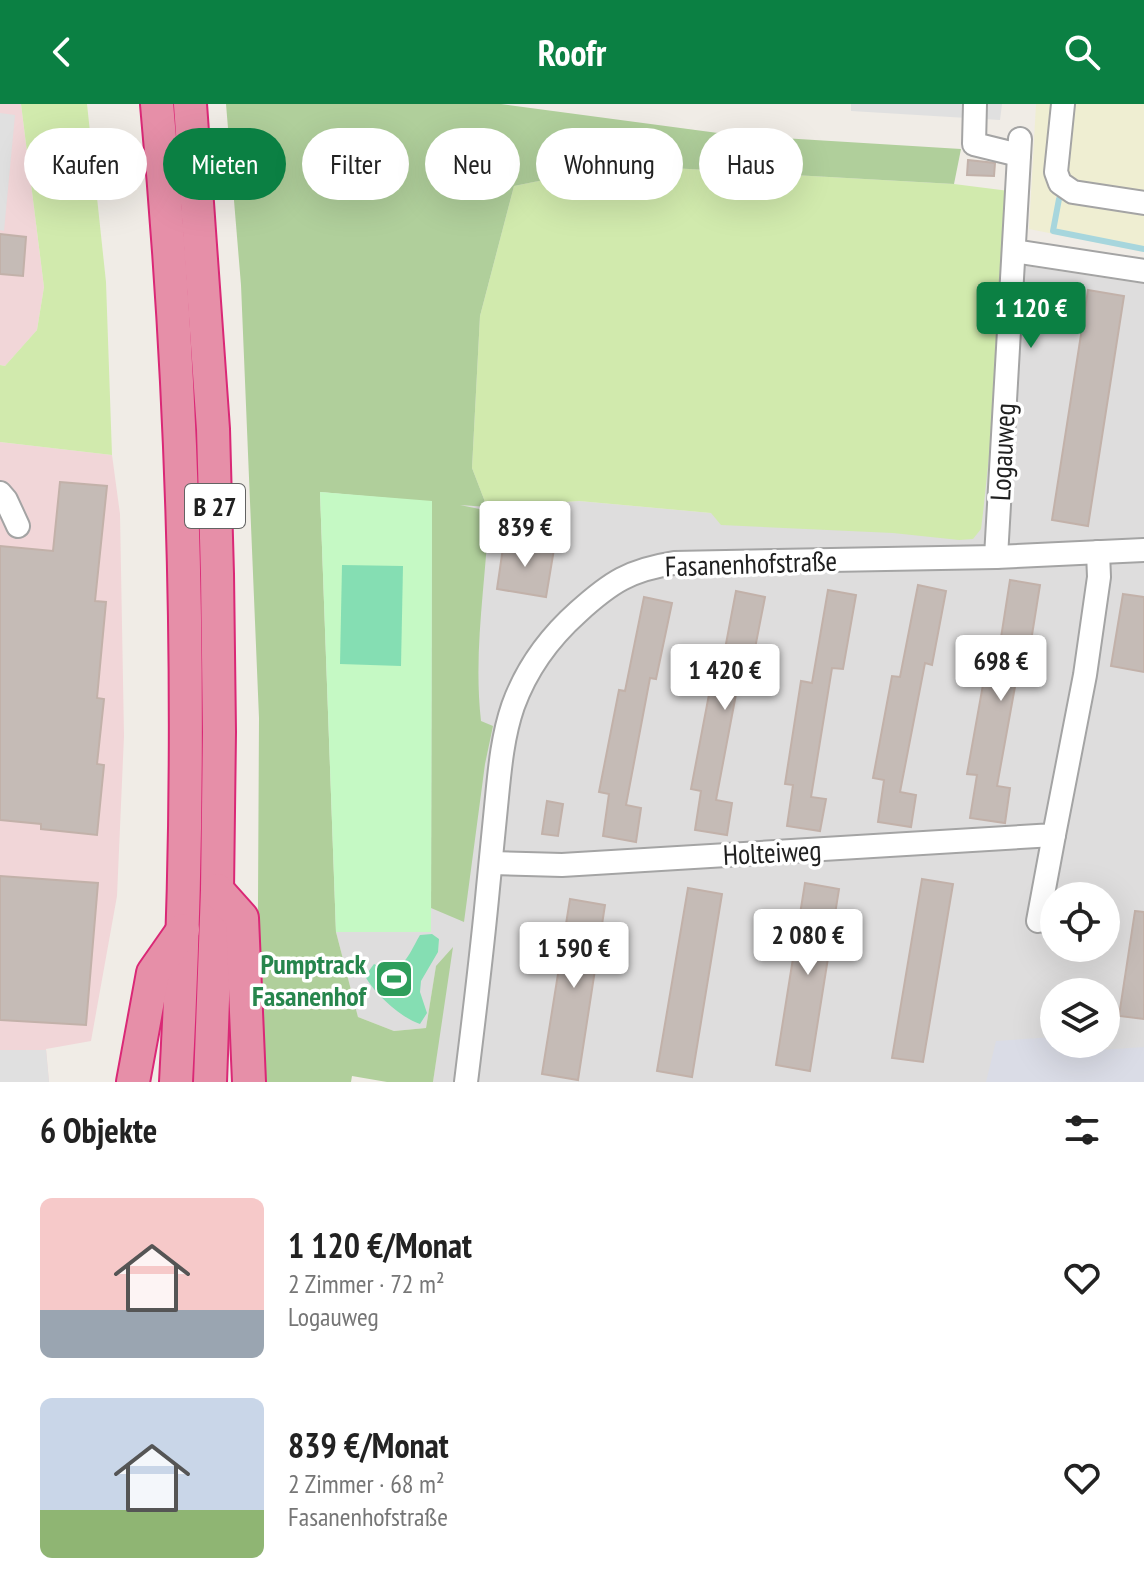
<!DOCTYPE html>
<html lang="de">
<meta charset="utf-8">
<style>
:root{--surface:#fff;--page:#f6f6f6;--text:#222;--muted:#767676;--accent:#0b8043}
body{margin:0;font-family:"PT Sans Narrow",sans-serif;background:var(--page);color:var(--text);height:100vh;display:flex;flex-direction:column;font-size:30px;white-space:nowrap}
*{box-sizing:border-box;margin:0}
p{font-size:26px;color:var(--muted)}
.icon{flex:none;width:44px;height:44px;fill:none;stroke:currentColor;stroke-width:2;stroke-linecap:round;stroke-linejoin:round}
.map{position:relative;height:978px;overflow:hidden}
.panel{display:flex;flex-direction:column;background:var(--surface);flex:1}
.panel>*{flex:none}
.banner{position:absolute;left:24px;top:24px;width:1096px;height:72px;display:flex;gap:16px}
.tools{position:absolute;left:1040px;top:778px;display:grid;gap:16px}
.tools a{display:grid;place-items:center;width:80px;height:80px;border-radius:50%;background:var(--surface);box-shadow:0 8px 32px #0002;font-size:40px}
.price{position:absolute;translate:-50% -68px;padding:0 18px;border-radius:8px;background:#fff;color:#222;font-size:26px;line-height:52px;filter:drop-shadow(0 2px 4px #0008)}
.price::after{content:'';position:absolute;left:50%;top:48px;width:24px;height:18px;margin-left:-12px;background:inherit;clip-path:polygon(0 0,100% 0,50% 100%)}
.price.active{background:var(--accent);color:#fff}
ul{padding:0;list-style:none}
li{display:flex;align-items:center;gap:24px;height:200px;padding:0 40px}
li span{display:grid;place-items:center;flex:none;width:224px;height:160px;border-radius:12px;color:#555}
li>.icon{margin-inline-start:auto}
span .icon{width:96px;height:96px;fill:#fffc;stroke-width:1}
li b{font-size:34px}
h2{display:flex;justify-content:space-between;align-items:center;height:96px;padding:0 40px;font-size:34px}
.tag{padding:0 28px;border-radius:36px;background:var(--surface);box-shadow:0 8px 32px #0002;font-size:28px;line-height:72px}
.tag.active{background:var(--accent);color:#fff}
header{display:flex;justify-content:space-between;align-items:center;height:104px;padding:0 40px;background:var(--accent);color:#fff;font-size:36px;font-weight:700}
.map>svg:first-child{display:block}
.residential{fill:#dedddd;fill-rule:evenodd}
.commercial{fill:#f1d6d8}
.farmland{fill:#efeed2}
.grass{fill:#d1eaad}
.forest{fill:#b0cf9b}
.park{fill:#c5f9c4}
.pitch{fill:#85deb3}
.parking{fill:#e0e0e0}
.plaza{fill:#dadce6}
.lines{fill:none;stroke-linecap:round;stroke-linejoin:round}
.stream{stroke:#a7d6dd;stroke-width:6}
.building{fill:#c5bbb6;stroke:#c2b1a9;stroke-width:2}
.minor-casing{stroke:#a4a4a4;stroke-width:26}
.highway-casing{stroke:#da2876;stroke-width:36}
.minor{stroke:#fff;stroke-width:22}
.highway{stroke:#e68fa8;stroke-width:32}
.labels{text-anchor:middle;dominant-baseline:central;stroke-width:7;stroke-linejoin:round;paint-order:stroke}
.shield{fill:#fff;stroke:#636363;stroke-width:2}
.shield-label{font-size:26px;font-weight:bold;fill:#202020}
.street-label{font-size:28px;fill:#202020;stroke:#fff}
.leisure-label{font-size:28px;font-weight:bold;fill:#27864d;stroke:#fff;text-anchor:end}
</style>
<header><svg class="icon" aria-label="back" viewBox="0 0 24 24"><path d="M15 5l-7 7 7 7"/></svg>Roofr<svg class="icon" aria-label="search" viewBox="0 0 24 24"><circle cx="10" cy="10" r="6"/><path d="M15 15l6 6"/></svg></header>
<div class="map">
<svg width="1144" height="978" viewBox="0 0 1144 978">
<rect width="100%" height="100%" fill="#f0ece6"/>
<path class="residential" d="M1013 160 1144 180V978H433L438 941 436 863 426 924 394 927 358 913 336 828 320 388 487 403 579 397 711 409ZM1054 792H1106V844H1054ZM1054 888H1106V940H1054Z"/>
<g class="commercial">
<polygon points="0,0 21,0 44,183 37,226 5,262 0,261"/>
<polygon points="0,338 112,351 120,410 124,632 117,792 91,937 46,945 49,978 0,978"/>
</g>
<polygon class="farmland" points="1036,0 1144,0 1144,148 1029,125"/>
<g class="grass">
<polygon points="21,0 87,0 106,178 112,351 0,338 0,261 5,262 37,226 44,183"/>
<polygon points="618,61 954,80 1017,88 983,409 981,425 973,435 959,436 893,429 721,421 711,409 579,397 487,403 472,364 480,212 514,82"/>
</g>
<path class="forest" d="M226 0H501L733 31 961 45 954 80 618 61 514 82 480 212 472 364 487 403 460 401 489 407C486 477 473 547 481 617L493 622 485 660 464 818 431 804 432 398 320 388 336 828 358 913 394 927 426 924 436 862 453 843 433 978H387L352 972 351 978H257L259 614 241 181Z"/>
<polygon class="park" points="320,388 432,397 431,828 336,828"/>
<g class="pitch">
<polygon points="342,461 403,462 401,562 340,560"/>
<path d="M432 830 439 835 438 848 421 877 420 888 427 909 420 920C401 914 374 889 365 872L374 860C379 862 383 865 387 866 404 868 413 842 420 831Z"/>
</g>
<g class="parking">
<polygon points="851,0 1002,0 1000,16 851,7"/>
<polygon points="0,9 15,11 4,127 0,126"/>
<polygon points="0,946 46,946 49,978 0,978"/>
</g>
<polygon class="plaza" points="1054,933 1054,940 1070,940 1070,948 1144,943 1144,978 986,978 996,937"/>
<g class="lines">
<polyline class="stream" points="1059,95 1053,127 1144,145"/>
</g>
<g class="building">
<polygon points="968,56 995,59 994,72 967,71"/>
<polygon points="0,130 26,133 23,172 0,170"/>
<polygon points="1088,186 1124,192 1088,422 1052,416"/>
<polygon points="60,378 107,382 95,497 106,498 97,594 104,595 97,660 104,661 97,731 41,725 41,720 0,716 0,442 53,447"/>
<polygon points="504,437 554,445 546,493 497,485"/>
<polygon points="1010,476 1040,481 1028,556 1020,555 997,682 1010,684 1005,719 970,714 977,671 967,670 986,564 996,566"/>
<polygon points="918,481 946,487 932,561 925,559 900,688 916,691 911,723 878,718 884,676 873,674 892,572 900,573"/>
<polygon points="828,486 856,491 843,565 832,564 811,693 826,695 820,727 787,722 793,681 785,680 801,577 812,579"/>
<polygon points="736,487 765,493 750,570 740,569 716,696 732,699 727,731 695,726 701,687 691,685 711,580 718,582"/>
<polygon points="1123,490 1144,493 1144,568 1111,562"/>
<polygon points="644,493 672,499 656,575 650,574 626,701 641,704 636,738 603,732 609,690 599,688 619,586 625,587"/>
<polygon points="547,697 563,700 558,732 542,730"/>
<polygon points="0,772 98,779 86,921 0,916"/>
<polygon points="922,775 953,780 923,958 892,954"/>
<polygon points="805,779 839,785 810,967 776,961"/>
<polygon points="688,784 722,790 692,973 657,967"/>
<polygon points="570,795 605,801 578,976 542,970"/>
<polygon points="1135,807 1144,808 1144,915 1119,912"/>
</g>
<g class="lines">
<g class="minor-casing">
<g id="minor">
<polyline points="975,0 974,40 1019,51"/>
<polyline points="1063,0 1056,68 1060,79 1073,88 1144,99"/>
<polyline points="1014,147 1144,167"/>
<polyline points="0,389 6,396 18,422"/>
<polyline points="996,453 1020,35"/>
<polyline points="491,759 562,761 1054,731 1085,571 1099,473 1098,448"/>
<polyline points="1038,817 1054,731"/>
<path d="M466 978C474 913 482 849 488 784 491 753 494 723 497 693 500 662 503 631 513 602 526 566 550 533 578 508 611 478 630 466 674 459L996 453 1144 446"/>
</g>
</g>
<g class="highway-casing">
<g id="highway">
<path d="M157 0C187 325 194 652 176 978"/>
<polyline points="190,0 213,325 217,470 219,628 217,786 210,978"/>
<polyline points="217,786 242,814 249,978"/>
<polyline points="133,978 153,869 183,826"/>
</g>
</g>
<use href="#minor" class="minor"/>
<use href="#highway" class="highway"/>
</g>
<defs>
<g id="stadium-square" transform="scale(2)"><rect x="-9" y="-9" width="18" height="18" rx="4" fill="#2e9e5b" stroke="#fff"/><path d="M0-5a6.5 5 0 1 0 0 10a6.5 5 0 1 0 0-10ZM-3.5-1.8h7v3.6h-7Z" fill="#fff"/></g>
</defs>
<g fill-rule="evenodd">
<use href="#stadium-square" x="394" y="875"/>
</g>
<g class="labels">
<rect class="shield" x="185" y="380" width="60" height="44" rx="6"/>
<g class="shield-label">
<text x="215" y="402">B 27</text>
</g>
<g class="street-label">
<text transform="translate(1002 348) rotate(-87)">Logauweg</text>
<text transform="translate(751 459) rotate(-2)">Fasanenhofstraße</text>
<text transform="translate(772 748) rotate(-3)">Holteiweg</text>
</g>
<g class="leisure-label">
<text x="366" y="859">Pumptrack<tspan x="366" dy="32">Fasanenhof</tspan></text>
</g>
</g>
</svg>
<div class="tools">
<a><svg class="icon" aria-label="locate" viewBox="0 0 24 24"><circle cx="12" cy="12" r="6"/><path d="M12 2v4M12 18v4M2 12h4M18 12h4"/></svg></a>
<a><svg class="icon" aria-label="layers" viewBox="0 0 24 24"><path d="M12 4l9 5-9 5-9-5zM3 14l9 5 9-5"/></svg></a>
</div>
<b class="price active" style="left:1031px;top:246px">1 120 €</b>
<b class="price" style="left:525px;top:465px">839 €</b>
<b class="price" style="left:1001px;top:599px">698 €</b>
<b class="price" style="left:725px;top:608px">1 420 €</b>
<b class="price" style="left:808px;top:873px">2 080 €</b>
<b class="price" style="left:574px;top:886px">1 590 €</b>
<div class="banner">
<a class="tag">Kaufen</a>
<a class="tag active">Mieten</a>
<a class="tag">Filter</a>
<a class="tag">Neu</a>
<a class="tag">Wohnung</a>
<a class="tag">Haus</a>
</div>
</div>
<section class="panel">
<h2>6 Objekte<svg class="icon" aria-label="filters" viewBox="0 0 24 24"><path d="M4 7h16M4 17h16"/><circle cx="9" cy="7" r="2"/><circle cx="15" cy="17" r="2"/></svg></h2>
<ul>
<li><span style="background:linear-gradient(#f6c9c9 70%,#9aa5b1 0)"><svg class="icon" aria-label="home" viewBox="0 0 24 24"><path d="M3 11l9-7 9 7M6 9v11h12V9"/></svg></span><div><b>1 120 €/Monat</b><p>2 Zimmer · 72 m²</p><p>Logauweg</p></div><svg class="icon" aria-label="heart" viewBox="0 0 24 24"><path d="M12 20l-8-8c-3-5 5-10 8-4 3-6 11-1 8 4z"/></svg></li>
<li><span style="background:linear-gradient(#c9d6e8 70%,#8fb573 0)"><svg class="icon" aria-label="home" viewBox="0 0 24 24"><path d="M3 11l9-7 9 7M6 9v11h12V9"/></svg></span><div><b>839 €/Monat</b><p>2 Zimmer · 68 m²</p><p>Fasanenhofstraße</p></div><svg class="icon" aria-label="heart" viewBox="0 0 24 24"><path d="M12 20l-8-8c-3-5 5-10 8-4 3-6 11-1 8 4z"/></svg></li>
</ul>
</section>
